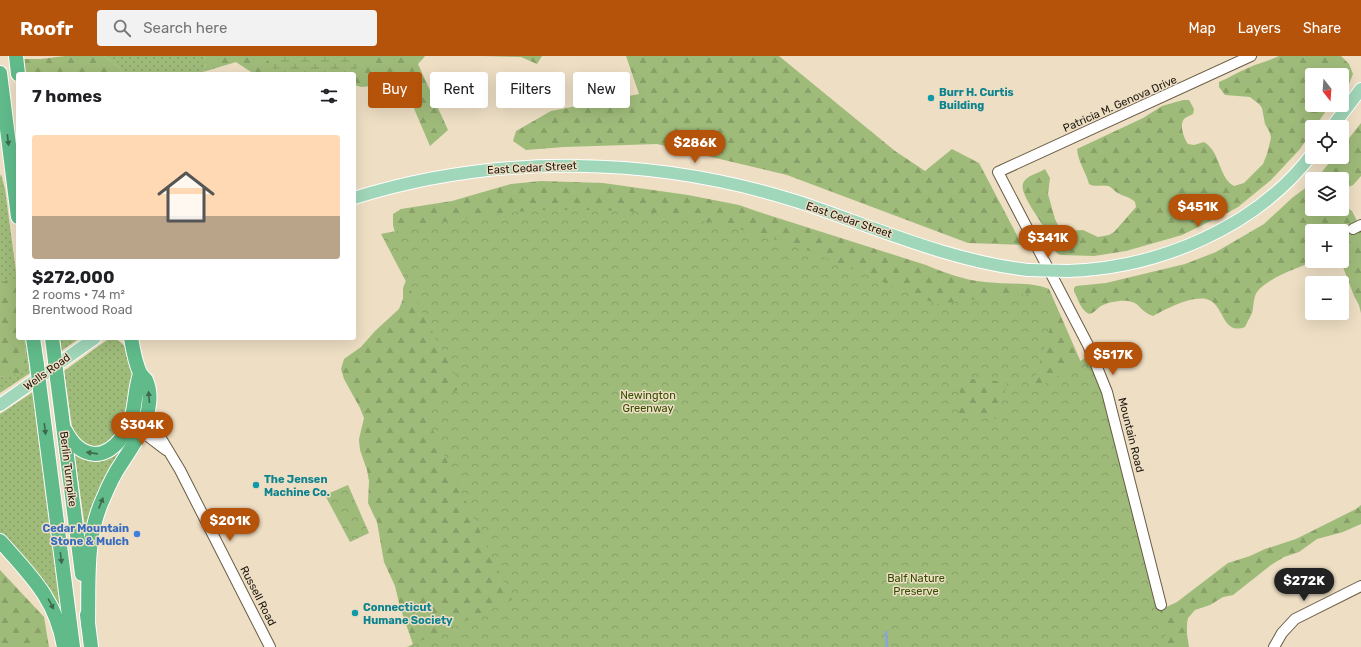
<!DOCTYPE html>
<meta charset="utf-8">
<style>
:root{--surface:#fff;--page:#f2f2f2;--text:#202124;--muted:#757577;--accent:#b45309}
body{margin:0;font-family:Rubik,sans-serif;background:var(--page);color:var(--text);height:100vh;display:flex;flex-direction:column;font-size:15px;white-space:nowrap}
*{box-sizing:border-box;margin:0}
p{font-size:13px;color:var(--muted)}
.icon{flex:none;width:22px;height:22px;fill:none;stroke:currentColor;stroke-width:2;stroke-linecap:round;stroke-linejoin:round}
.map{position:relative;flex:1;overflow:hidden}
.panel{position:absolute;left:16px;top:16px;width:340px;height:268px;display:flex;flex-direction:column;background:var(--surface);border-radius:4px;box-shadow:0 4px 16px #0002}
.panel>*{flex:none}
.guide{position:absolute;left:368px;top:16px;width:380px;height:36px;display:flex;gap:8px}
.needle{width:26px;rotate:163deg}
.tools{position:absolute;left:1305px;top:12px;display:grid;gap:8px}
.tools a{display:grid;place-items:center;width:44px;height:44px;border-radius:4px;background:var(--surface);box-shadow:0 4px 16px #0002;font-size:20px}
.price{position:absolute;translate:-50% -34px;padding:0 9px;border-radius:14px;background:var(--accent);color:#fff;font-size:13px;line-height:26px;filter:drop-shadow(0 1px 2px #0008)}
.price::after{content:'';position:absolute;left:50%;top:24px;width:12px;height:9px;margin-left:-6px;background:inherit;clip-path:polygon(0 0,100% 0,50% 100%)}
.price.active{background:#222;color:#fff}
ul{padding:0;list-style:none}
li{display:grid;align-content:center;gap:8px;height:212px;padding:0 16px}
li span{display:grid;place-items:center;height:124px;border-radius:4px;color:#555}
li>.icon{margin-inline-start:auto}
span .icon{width:72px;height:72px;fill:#fffc;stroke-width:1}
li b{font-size:17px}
h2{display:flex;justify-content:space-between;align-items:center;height:48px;padding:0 16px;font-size:17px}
.pill{padding:0 14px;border-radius:4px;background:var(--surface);box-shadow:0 4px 16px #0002;font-size:14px;line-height:36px}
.pill.active{background:var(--accent);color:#fff}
header{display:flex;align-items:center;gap:24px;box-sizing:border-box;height:56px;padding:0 20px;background:var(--accent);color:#fff}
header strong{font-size:19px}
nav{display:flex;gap:22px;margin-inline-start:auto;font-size:14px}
.search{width:280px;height:36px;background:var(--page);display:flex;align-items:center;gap:10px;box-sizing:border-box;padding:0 14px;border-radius:4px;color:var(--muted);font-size:15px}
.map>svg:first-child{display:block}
.grass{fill:url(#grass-dots)}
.forest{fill:url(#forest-firs)}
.wetland{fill:url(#wetland-marsh)}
.park{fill:url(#park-crowns);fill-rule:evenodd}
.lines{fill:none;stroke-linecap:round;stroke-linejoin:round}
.stream{stroke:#88a5e1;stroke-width:2.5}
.minor-casing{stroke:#695c45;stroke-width:12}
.major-casing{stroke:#fff;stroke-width:14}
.highway-casing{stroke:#fff;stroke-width:16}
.minor{stroke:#fff;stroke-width:10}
.major{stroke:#a0d6b9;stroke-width:12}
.highway{stroke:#60ba8a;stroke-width:14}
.major-bridge-casing{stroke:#fff;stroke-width:14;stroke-linecap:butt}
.highway-bridge-casing{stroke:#fff;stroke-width:16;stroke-linecap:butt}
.major-bridge{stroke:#a0d6b9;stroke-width:12}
.highway-bridge{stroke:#60ba8a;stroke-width:14}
.oneway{fill:#3e694c}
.culture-dot{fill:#0f9aa8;stroke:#eddec4;stroke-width:1.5}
.shop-dot{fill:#3f7fe0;stroke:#eddec4;stroke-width:1.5}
.labels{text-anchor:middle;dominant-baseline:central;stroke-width:3;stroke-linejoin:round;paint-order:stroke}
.culture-label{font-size:11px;font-weight:bold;fill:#0d838f;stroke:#eddec4;text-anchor:start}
.street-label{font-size:11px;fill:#1d180f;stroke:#eddec4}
.park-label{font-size:11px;fill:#344c00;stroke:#eddec4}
.shop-label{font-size:11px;font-weight:bold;fill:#366cbe;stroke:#eddec4;text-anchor:end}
</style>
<header>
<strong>Roofr</strong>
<div class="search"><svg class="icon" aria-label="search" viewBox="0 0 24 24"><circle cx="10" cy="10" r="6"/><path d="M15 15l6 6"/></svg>Search here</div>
<nav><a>Map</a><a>Layers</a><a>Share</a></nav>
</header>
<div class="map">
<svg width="1361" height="591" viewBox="0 0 1361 591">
<defs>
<pattern id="grass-dots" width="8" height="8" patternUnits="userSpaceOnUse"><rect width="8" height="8" fill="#9fbb7a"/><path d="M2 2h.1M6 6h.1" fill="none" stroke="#88a068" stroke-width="1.8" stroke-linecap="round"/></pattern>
<pattern id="forest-firs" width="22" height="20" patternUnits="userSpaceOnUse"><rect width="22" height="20" fill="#9fbb7a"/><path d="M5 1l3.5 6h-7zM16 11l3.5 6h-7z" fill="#88a068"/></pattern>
<pattern id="wetland-marsh" width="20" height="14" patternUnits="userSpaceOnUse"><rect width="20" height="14" fill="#9fbb7a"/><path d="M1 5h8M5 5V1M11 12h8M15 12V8" fill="none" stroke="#88a068"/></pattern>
<pattern id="park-crowns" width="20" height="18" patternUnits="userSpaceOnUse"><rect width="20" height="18" fill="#9fbb7a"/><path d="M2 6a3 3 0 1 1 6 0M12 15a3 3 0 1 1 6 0" fill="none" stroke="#88a068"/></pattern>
</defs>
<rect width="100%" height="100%" fill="#eddec4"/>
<g class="grass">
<polygon points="104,0 204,0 206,7 203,16 199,18 123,18 120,12"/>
<polygon points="1,118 5,133 18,231 18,233 17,225 7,225 0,227 0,121"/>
<polygon points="24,282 26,282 30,317 0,337 0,320 5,321 26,301"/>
<polygon points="60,282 80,282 61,295"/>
<path d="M112 282C144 290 132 354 120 375 117 380 110 386 105 391L84 392 73 377 64 315 107 284Z"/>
<polygon points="33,336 65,574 0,481 0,358"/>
<polygon points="133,373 87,471 85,471 74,395 86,401"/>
</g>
<g class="forest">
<polygon points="65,0 104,0 120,12 123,18 25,18 24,3 41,3"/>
<polygon points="204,0 425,0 418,8 448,74 430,90 406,34 388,28 362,31 354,29 354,18 254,18 236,6 203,16 206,7"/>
<polygon points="482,0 542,0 537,8 521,1"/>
<polygon points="626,0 779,0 895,95 925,115 952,93 979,107 1022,189 968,187 787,119 657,88 564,91 526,94 513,85 516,75 551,55 639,38"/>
<path d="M1279 0H1341L1349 8 1353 18 1349 28 1342 36V19H1312V49H1330L1315 71H1312V76L1300 93 1271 124 1238 151 1229 156 1182 179 1126 195 1094 200 1062 199C1060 199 1058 198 1057 197 1052 193 1052 185 1049 180 1045 170 1019 138 1023 128 1025 120 1039 117 1045 113L1050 122 1048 138 1055 163 1060 173 1065 175 1083 174 1098 181 1109 179 1114 176 1136 151 1135 146C1129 140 1124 141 1118 137 1114 135 1112 131 1108 130 1101 128 1096 132 1089 128 1086 116 1078 106 1077 93L1143 62 1162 50 1183 44H1189L1194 53 1193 58C1191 59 1186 61 1184 63 1179 69 1184 83 1188 88L1194 89 1204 86C1221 96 1218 121 1234 130L1244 127 1263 108 1267 98 1271 82 1270 77 1265 68 1262 52 1259 48 1250 41 1225 39 1219 31V26C1229 22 1238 16 1248 12 1259 7 1269 5 1279 0Z"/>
<polygon points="1361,67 1361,120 1353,129 1342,134 1342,123 1316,123 1334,101 1342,101 1342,91"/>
<path d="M541 125 603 127 688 139 739 149 759 156 926 209C945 217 964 224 985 226 1006 229 1028 225 1049 233L1097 343 1164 552 1177 546 1228 507 1250 500 1265 493 1296 483 1356 453 1361 449V468L1343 476 1317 483 1299 496 1284 501 1271 509 1233 539 1223 541 1210 549 1195 554 1188 562 1187 567V578L1189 591H414L400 551 395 530 384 506 377 466 368 447 369 425 367 414 360 394 359 383 364 362 360 352 344 323 341 313 344 303 361 291 375 275 399 253 403 243V232L407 222 393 169V158L401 153 452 145 511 128Z"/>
<path d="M1312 127V153H1342V148L1352 155 1361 173V257L1359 249 1354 240 1343 211 1337 205H1342V175H1312V205H1317C1301 210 1267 222 1257 236 1253 242 1254 250 1252 257 1250 262 1247 266 1245 271 1221 280 1225 247 1206 243 1191 240 1166 253 1153 260 1142 257 1140 248 1132 246 1124 243 1108 246 1101 250 1096 253 1095 257 1089 258 1080 253 1078 243 1074 235V232L1076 230 1106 227 1185 208 1216 196 1264 168 1292 142Z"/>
<polygon points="13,222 17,225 18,282 24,282 26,301 26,307 22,316 5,321 0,320 0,227"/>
<polygon points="0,514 44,561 49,591 0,591"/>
</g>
<path class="wetland" d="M264 0H362C363 8 356 13 351 18H278Z"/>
<g class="park">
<path d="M543 154H599L640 156 682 161 729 170 800 191 883 226 936 248 1032 237 1040 238 1056 251 1031 337 1088 300 1104 335 1169 591H407L512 544 422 351 462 332 381 178C435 167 488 157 543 154ZM961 322 1007 326 997 363 958 359Z"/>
<polygon points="348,429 369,477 350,486 325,439"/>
</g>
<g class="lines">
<polyline class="stream" points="886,576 887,591"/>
<g class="minor-casing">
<g id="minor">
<polyline points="1353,173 1361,169"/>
<polyline points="141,363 146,365 159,379 180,414 270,591"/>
<polyline points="137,372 166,394"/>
<polyline points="1161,549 1107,336 1088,289 998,116 1251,0"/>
<polyline points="1274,591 1282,577 1295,563 1361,530"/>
</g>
</g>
<g class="major-casing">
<g id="major">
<polyline points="1332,71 1361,33"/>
<path d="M354 142C498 97 655 100 799 146 874 171 949 205 1028 214"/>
<path d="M1068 215C1159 212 1257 171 1312 98"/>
<polyline points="0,349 95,282"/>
</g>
</g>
<g class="highway-casing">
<g id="highway">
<polyline points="16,0 18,18"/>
<polyline points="0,17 18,161"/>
<polyline points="33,282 37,309"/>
<polyline points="52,282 54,297"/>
<polyline points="57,322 82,518"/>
<polyline points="40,334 73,591"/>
<path d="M65 374C72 387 80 397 95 398 105 398 113 392 119 385 138 363 132 343 140 318"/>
<path d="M0 485C31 520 56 543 64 591"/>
<polyline points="87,559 91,591"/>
<path d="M88 568C89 526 85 482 103 443 108 431 114 418 121 408 133 389 147 371 149 348 150 341 149 331 146 324 144 322 142 320 140 317 135 306 133 294 131 282"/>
</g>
</g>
<use href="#minor" class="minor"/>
<use href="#major" class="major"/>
<use href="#highway" class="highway"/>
<g class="major-bridge-casing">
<polyline id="major-bridge" points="1028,214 1068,215"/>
</g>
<g class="highway-bridge-casing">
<g id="highway-bridge">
<polyline points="54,297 57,322"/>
<polyline points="37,309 40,334"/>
</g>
</g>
<use href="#major-bridge" class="major-bridge"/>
<use href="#highway-bridge" class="highway-bridge"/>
</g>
<defs><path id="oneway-solid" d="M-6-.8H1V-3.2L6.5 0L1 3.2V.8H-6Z"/></defs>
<g class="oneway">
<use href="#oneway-solid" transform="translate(8 84) rotate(83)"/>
<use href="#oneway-solid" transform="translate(149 341) rotate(-95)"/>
<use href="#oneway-solid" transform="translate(45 373) rotate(83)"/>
<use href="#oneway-solid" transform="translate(92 397) rotate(-172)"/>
<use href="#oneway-solid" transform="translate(101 447) rotate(-68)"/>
<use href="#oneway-solid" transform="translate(61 502) rotate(83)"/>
<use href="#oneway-solid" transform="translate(51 548) rotate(62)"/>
</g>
<g class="culture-dot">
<circle cx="931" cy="42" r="4"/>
<circle cx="256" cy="429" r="4"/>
<circle cx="355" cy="557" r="4"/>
</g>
<circle class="shop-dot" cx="137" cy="478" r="4"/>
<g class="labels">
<g class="culture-label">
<text x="939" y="36">Burr H. Curtis<tspan x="939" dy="13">Building</tspan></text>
<text x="264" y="423">The Jensen<tspan x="264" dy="13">Machine Co.</tspan></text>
<text x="363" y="551">Connecticut<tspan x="363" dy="13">Humane Society</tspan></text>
</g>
<g class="street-label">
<text transform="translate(1120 48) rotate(-24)">Patricia M. Genova Drive</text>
<text transform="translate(532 112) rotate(-3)">East Cedar Street</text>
<text transform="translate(849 164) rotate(19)">East Cedar Street</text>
<text transform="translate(47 316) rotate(-36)">Wells Road</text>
<text transform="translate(1131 379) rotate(76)">Mountain Road</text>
<text transform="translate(68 413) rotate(83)">Berlin Turnpike</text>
<text transform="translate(258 540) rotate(63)">Russell Road</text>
</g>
<g class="park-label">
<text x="648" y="339">Newington<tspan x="648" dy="13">Greenway</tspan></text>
<text x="916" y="522">Balf Nature<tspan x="916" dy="13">Preserve</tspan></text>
</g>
<g class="shop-label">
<text x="129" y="472">Cedar Mountain<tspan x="129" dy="13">Stone &amp; Mulch</tspan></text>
</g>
</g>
</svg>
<div class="tools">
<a><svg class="needle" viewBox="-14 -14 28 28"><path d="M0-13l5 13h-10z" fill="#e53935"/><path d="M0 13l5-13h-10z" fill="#757577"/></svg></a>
<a><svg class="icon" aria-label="locate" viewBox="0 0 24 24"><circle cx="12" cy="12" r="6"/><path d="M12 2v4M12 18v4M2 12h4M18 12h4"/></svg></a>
<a><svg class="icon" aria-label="layers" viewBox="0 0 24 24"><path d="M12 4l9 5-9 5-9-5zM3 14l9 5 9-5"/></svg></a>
<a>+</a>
<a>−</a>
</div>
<b class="price" style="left:695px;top:108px">$286K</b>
<b class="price" style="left:1198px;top:172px">$451K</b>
<b class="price" style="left:1048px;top:203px">$341K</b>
<b class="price" style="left:1113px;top:320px">$517K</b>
<b class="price" style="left:142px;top:390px">$304K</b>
<b class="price" style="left:230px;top:486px">$201K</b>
<b class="price active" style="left:1304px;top:546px">$272K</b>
<div class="guide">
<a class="pill active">Buy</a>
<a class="pill">Rent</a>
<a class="pill">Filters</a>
<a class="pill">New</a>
</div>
<section class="panel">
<h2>7 homes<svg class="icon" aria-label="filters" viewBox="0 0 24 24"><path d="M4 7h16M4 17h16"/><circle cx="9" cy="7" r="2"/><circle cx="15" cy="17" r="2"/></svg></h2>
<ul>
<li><span style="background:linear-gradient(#ffd9b3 65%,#b9a48a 0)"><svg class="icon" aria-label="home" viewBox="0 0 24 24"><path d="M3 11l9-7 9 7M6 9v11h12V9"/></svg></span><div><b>$272,000</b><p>2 rooms · 74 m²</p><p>Brentwood Road</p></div></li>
</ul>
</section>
</div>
